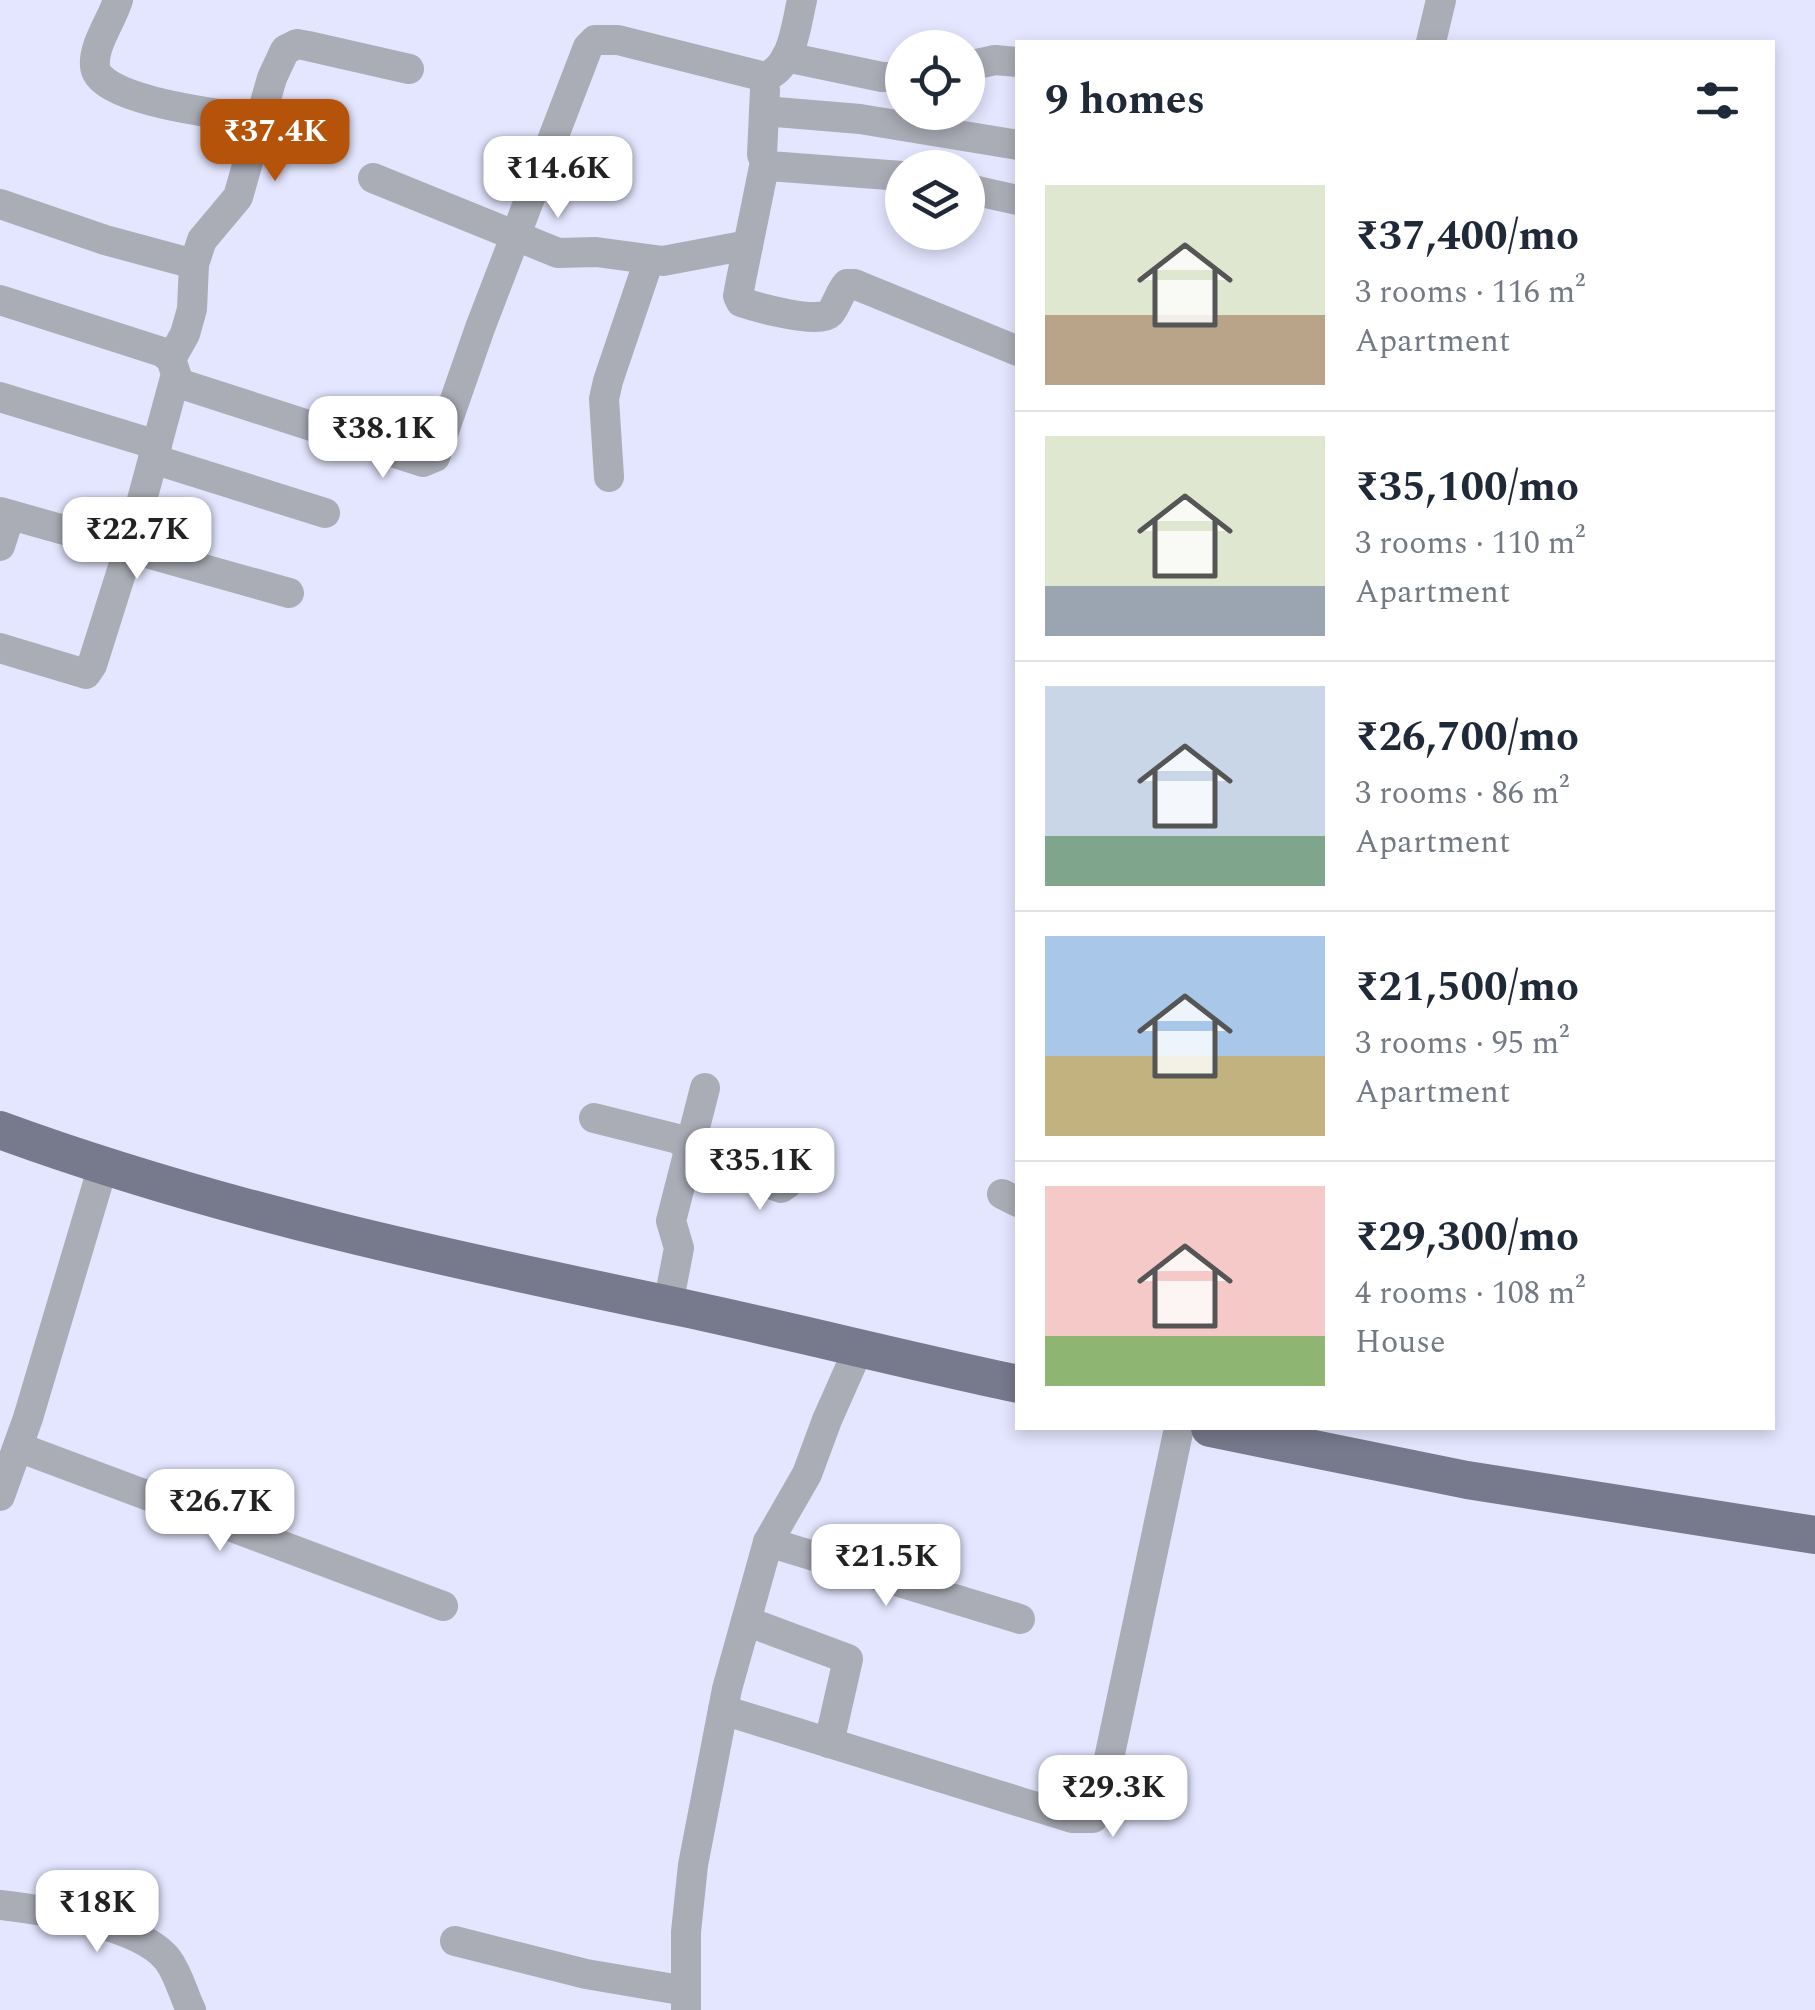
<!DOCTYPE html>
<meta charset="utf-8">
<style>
:root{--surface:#fff;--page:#f2f2f3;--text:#1f2937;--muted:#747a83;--line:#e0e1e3;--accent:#b45309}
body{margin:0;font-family:Spectral,serif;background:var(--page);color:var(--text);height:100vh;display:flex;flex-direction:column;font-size:38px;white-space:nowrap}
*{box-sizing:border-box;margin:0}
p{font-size:32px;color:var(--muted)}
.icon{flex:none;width:55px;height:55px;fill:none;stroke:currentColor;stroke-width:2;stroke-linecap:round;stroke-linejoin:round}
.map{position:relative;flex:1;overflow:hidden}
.drawer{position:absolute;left:1015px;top:40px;width:760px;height:1390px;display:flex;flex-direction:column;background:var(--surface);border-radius:0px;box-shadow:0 5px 15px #0003}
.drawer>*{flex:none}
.controls{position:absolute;left:885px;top:30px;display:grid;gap:20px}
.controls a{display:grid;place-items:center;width:100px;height:100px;border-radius:50%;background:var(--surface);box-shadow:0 5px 15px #0003;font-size:50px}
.price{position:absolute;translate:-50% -85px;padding:0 22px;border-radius:20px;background:#fff;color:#222;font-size:32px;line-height:65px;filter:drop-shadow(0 2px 5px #0008)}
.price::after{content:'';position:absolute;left:50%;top:60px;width:30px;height:22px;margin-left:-15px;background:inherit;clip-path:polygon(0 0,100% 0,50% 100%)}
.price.current{background:var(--accent);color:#fff}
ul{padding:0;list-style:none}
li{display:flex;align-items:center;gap:30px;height:250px;padding:0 30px}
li+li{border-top:2px solid var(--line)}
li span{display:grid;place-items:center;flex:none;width:280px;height:200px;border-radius:0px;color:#555}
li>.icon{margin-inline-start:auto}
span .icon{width:120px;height:120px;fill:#fffc;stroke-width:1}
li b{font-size:42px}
h2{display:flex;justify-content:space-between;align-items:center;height:120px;padding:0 30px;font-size:42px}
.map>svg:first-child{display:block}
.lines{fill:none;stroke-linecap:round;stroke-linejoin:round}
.minor{stroke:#aaacb6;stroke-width:30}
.major{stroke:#77798c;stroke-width:38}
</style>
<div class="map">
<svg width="1815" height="2010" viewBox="0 0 1815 2010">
<rect width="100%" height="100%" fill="#e3e6fe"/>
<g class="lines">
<g class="minor">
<path d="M118 0C112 20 93 45 95 66 97 102 229 115 260 120"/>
<polyline points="1431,42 1441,0"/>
<polyline points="786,57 882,77 902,77"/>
<polyline points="968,66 995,60 1018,62"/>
<polyline points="765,90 762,155 769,166 902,176"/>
<polyline points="764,111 860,119 1018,145"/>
<path d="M765 162 741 280 738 296 741 302C756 307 819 325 830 313 837 305 839 293 847 284H854L1018 351"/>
<polyline points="373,178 558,253 596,252 663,261 748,245"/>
<polyline points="968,189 1018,200"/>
<polyline points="0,204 105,240 194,264"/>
<polyline points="0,300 162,352 171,359 176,374 129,548 92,665 86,674 0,648"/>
<polyline points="171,359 185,334 192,309 194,264 202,240 238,197 272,78 285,50 297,44 308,46 409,69"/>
<path d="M175 382 423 462 435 457 480 328 588 47 595 40H618L765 77C793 67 796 25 802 0"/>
<polyline points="0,397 157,445"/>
<polyline points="153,459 325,513"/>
<polyline points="609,477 604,399 608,381 649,260"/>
<polyline points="0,512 289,593"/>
<polyline points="0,546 10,515"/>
<polyline points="594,1118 678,1139 702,1159 781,1188 788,1183 809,1146"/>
<polyline points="1002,1194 1018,1202"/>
<polyline points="668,1305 679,1248 671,1221 705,1088"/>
<polyline points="18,1447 443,1606"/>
<polyline points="0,1496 28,1418 103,1166"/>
<polyline points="768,1542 1020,1619"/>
<polyline points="746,1621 848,1659 829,1743"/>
<polyline points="723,1710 1072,1818 1093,1818 1100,1801 1179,1428"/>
<path d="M0 1905C43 1910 141 1924 168 1960 179 1975 183 1994 191 2010"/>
<polyline points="455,1941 586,1974 686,1991"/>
<polyline points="686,2010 686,1932 693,1865 727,1689 768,1542 807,1474 827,1420 858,1350"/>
</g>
<g class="major">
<path d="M0 1130C221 1211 454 1260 684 1308 795 1332 906 1360 1018 1384"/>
<polyline points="1210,1428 1467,1480 1815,1535"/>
</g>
</g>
</svg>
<div class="controls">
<a><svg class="icon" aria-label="locate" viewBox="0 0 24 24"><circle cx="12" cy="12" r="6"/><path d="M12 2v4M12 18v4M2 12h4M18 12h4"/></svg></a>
<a><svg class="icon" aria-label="layers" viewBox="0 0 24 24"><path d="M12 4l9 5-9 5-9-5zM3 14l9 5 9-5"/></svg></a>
</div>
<b class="price current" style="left:275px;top:184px">₹37.4K</b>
<b class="price" style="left:558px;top:221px">₹14.6K</b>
<b class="price" style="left:383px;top:481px">₹38.1K</b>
<b class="price" style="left:137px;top:582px">₹22.7K</b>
<b class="price" style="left:760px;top:1213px">₹35.1K</b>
<b class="price" style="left:220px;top:1554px">₹26.7K</b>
<b class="price" style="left:886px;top:1609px">₹21.5K</b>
<b class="price" style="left:1113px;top:1840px">₹29.3K</b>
<b class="price" style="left:97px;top:1955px">₹18K</b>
<section class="drawer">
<h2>9 homes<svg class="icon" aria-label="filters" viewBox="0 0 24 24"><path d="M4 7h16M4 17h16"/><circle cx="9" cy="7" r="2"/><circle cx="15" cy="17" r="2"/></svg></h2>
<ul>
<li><span style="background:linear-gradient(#dfe7d0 65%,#b9a48a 0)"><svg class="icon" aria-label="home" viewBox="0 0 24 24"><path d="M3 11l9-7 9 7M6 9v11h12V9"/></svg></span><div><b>₹37,400/mo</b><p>3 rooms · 116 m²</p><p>Apartment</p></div></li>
<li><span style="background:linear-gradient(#dfe7d0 75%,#9aa5b1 0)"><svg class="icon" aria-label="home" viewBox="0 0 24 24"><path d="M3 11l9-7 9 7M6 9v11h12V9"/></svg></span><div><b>₹35,100/mo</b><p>3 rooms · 110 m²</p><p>Apartment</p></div></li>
<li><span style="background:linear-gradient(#c9d6e8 75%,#7fa58c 0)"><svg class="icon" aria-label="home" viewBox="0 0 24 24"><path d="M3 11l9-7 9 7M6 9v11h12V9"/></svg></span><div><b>₹26,700/mo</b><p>3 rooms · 86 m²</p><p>Apartment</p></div></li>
<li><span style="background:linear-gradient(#a9c7e8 60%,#c2b280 0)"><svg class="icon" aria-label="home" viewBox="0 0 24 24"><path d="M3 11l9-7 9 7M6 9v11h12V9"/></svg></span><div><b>₹21,500/mo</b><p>3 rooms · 95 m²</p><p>Apartment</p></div></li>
<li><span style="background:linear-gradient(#f6c9c9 75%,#8fb573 0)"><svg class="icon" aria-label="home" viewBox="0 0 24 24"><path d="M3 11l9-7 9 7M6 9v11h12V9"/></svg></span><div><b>₹29,300/mo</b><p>4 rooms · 108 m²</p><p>House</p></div></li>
</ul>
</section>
</div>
